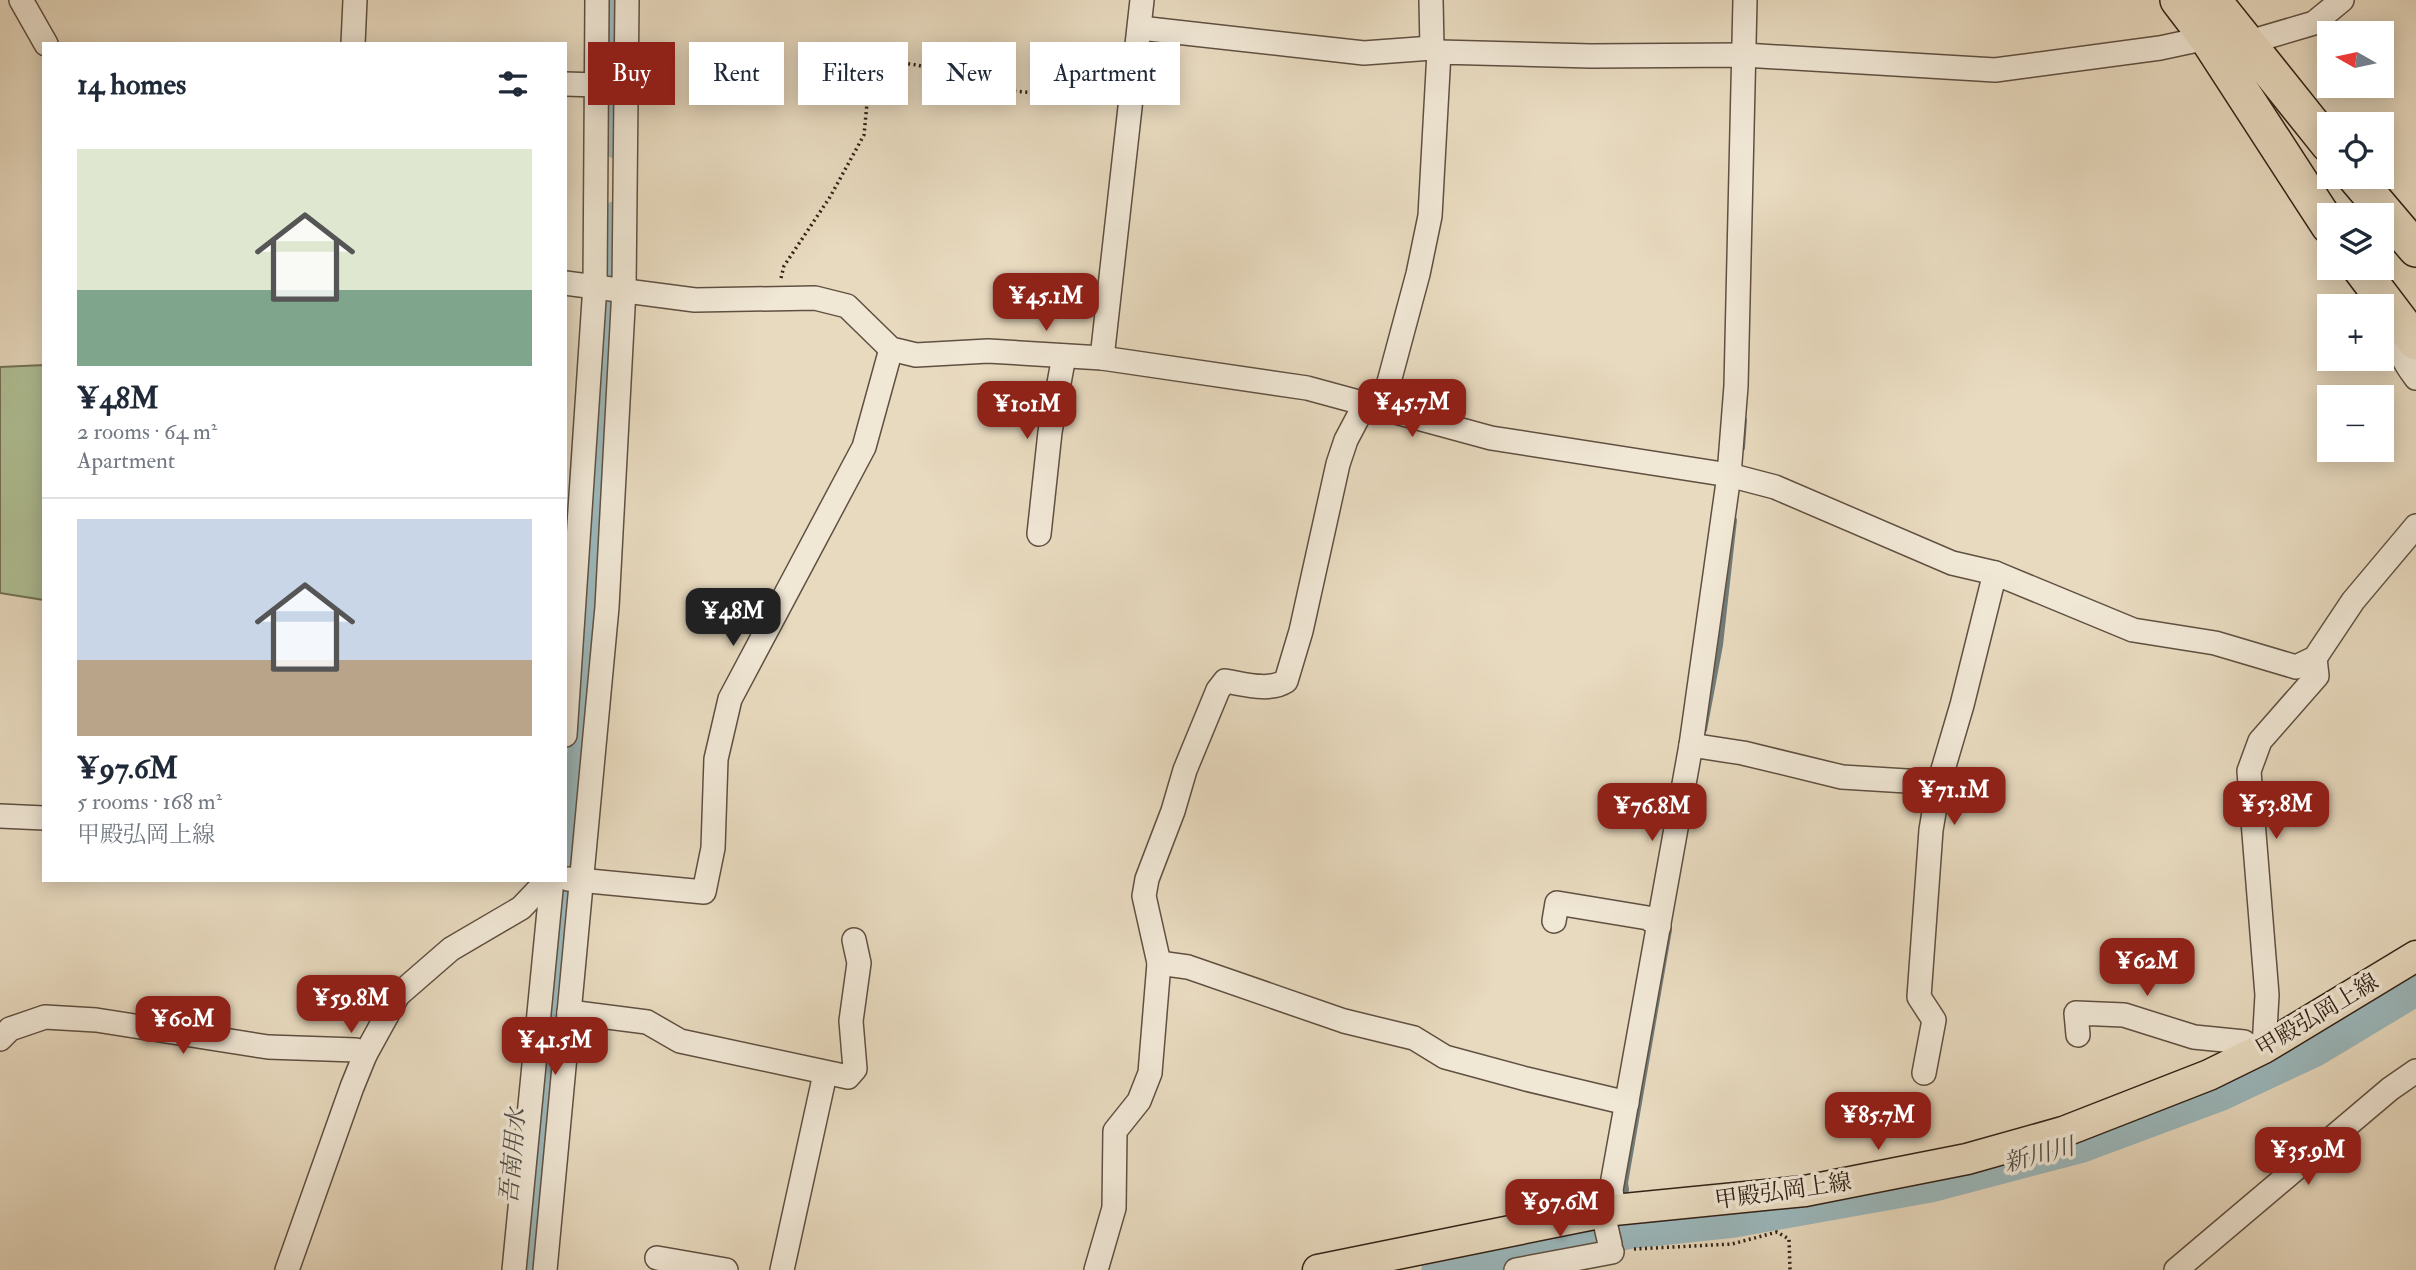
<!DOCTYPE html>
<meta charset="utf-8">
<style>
:root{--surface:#fff;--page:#f2f2f3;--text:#1f2937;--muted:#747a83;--line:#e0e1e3;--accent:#8f2418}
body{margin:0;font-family:"IM FELL Double Pica","Noto Serif JP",serif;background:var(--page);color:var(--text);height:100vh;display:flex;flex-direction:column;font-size:26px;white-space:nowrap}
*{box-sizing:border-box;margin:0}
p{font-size:23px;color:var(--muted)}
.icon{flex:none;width:38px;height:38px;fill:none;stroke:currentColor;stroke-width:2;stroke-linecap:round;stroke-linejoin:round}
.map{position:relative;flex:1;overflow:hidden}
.details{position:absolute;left:42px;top:42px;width:525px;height:840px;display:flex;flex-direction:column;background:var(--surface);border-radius:0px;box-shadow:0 4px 18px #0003}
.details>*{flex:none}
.banner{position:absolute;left:588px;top:42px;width:665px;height:63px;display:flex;gap:14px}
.needle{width:46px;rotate:279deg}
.buttons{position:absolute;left:2317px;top:21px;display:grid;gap:14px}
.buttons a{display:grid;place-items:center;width:77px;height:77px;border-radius:0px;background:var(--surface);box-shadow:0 4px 18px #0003;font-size:35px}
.price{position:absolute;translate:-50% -60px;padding:0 16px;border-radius:14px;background:var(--accent);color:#fff;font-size:23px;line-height:46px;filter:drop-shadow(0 2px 4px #0008)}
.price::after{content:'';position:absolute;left:50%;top:42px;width:21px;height:16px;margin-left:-10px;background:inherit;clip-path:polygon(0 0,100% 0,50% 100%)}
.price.current{background:#222;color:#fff}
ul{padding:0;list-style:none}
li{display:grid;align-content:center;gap:14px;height:371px;padding:0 35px}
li+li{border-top:2px solid var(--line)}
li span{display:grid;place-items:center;height:217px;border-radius:0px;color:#555}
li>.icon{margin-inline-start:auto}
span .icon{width:126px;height:126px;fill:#fffc;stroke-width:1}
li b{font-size:30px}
h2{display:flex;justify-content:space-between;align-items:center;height:84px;padding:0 35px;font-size:30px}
.pill{padding:0 24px;border-radius:0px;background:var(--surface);box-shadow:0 4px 18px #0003;font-size:24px;line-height:63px}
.pill.current{background:var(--accent);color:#fff}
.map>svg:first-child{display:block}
.green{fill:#b0c196;stroke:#717256;stroke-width:2}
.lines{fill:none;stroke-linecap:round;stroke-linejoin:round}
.stream{stroke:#717c7a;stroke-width:6}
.canal{stroke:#9bb8bc;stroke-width:21}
.river{stroke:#9bb8bc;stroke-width:37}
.minor-casing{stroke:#605041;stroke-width:26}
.major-casing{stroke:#322217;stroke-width:33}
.highway-casing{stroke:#322217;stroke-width:38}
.path{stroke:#322217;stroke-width:3.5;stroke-dasharray:2 3.5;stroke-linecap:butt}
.minor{stroke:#f0e7d5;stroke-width:23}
.major{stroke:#e8dabf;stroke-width:30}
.highway{stroke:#e8dabf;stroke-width:35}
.labels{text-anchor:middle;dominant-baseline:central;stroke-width:7;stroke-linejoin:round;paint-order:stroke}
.street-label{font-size:23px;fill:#322217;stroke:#f0e7d5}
.water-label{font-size:24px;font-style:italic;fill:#524f49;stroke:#f0e7d5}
</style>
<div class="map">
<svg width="2416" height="1270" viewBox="0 0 2416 1270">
<rect width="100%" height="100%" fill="#e8dabf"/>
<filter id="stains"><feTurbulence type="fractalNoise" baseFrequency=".00286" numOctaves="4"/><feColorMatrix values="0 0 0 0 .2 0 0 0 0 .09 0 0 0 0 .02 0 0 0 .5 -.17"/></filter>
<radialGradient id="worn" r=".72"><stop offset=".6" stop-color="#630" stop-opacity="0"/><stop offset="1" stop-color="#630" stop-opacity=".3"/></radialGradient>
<polygon class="green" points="44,365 44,600 0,593 0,367"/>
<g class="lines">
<g class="stream">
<polyline points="1742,448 1744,420"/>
<polyline points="1704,730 1720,645 1734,520"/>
<polyline points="1626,1190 1625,1183 1669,930"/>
<polyline points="1631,1227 1632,1230"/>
</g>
<g class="canal">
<polyline points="614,0 615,148"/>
<polyline points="530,1270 570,846 605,424 614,212"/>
</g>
<polyline class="river" points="1440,1270 1632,1230 1734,1219 1930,1184 2082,1144 2219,1093 2315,1048 2416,987"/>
<g class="minor-casing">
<g id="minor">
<polyline points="21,0 46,44"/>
<polyline points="1431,0 1432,48"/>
<polyline points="1140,28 1364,53 1432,48 1439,52"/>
<polyline points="353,44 355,0"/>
<polyline points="565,84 598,85"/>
<polyline points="565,283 695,300 815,298 847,306 891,349 916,355 988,351 1102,358 1307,388 1491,438 1729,475 1775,487 1952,563 1995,573 2133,630 2215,643 2296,667 2315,658 2353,601 2416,526"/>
<path d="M2406 331C2396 351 2403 361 2416 378"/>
<polyline points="1102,358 1142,0"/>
<polyline points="1382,408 1418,274 1430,216 1439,52 1591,56 1744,55 1995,70 2160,48 2207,38 2246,43 2314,23 2342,0"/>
<polyline points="1039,534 1050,432 1064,356"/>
<polyline points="565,735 595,285 597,0"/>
<polyline points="1691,745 1743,753 1842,777 1939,783"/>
<polyline points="0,816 44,818"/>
<polyline points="568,879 704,892 713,848 716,759 730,699 864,447 891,349"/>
<polyline points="1554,921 1557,903 1648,918 1659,926"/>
<path d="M1159 963 1144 896 1147 879 1173 811 1185 770 1218 690 1225 681C1244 684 1269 692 1286 681L1301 631 1338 464 1346 440 1365 404"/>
<polyline points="569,1012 647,1022 680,1041 848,1077 855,1069 851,1021 859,963 854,940"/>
<polyline points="2078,1035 2076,1013 2124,1015 2194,1037 2244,1042 2256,1051"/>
<polyline points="0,1039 10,1029 45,1017 96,1020 268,1047 356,1050 365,1055"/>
<polyline points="2264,1048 2267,995 2249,771 2260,741 2317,676 2315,658"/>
<polyline points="1924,1073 1934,1020 1919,997 1931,830 1939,783 1962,705 1995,573"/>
<polyline points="1614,1210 1611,1190 1691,745 1729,475 1736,386 1745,0"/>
<polyline points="1603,1214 1610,1244"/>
<polyline points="657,1258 726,1270"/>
<polyline points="287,1270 352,1087 365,1055 398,995 451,949 521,908 541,887"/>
<polyline points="514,1270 552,880"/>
<polyline points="545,1270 607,607 624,289 627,0"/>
<polyline points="782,1270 825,1074"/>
<polyline points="1096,1270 1114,1208 1115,1131 1139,1101 1150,1073 1159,963 1188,967 1344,1021 1414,1038 1445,1057 1526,1079 1627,1103"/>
<polyline points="1516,1270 1612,1252"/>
<polyline points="2176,1270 2390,1089 2416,1071"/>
</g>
</g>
<g class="major-casing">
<polyline id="major" points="1318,1270 1614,1210 1805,1191 1967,1159 2063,1132 2209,1075 2264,1048 2416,956"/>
</g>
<g class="highway-casing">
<g id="highway">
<polyline points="2178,0 2207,38 2329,226"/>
<polyline points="2213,0 2329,145"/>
<polyline points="2355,177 2416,249"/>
<polyline points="2360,268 2416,342"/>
</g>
</g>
<g class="path">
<path d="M781 278 784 266 830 197 864 135 870 72C902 46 960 84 995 89 1033 94 1072 94 1110 96"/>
<polyline points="1634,1249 1732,1244 1777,1232 1789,1239 1790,1270"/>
</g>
<use href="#minor" class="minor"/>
<use href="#major" class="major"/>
<use href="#highway" class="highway"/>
</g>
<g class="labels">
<g class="street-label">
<text transform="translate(2317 1015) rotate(-31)">甲殿弘岡上線</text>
<text transform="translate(1783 1191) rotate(-8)">甲殿弘岡上線</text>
</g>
<g class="water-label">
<text transform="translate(2039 1155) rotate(-15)">新川川</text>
<text transform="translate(513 1156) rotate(-85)">吾南用水</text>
</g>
</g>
<rect width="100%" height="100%" filter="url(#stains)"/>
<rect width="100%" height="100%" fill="url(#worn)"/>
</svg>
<div class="buttons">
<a><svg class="needle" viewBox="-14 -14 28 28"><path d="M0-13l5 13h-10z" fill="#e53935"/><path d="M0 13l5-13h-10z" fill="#747a83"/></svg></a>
<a><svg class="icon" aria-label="locate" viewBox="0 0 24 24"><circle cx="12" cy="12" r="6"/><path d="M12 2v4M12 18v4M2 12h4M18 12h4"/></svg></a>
<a><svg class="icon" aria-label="layers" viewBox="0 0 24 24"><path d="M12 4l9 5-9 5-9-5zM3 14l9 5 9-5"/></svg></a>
<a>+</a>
<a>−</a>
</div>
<b class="price" style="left:1046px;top:333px">¥45.1M</b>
<b class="price" style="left:1412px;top:439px">¥45.7M</b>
<b class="price" style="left:1027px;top:441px">¥101M</b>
<b class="price current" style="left:733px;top:648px">¥48M</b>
<b class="price" style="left:1954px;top:827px">¥71.1M</b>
<b class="price" style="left:2276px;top:841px">¥53.8M</b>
<b class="price" style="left:1652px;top:843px">¥76.8M</b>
<b class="price" style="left:2147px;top:998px">¥62M</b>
<b class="price" style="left:351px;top:1035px">¥59.8M</b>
<b class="price" style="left:183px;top:1056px">¥60M</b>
<b class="price" style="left:555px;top:1077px">¥41.5M</b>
<b class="price" style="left:1878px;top:1152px">¥85.7M</b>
<b class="price" style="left:2308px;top:1187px">¥35.9M</b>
<b class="price" style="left:1560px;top:1239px">¥97.6M</b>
<div class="banner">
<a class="pill current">Buy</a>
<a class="pill">Rent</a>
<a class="pill">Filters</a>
<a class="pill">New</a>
<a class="pill">Apartment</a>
</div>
<section class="details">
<h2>14 homes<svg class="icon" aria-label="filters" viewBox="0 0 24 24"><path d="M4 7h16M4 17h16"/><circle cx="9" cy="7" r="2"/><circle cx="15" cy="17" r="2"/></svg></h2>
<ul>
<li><span style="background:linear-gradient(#dfe7d0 65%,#7fa58c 0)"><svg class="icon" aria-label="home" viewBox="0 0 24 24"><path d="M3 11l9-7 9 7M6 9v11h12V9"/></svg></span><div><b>¥48M</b><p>2 rooms · 64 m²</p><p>Apartment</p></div></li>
<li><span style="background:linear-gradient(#c9d6e8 65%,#b9a48a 0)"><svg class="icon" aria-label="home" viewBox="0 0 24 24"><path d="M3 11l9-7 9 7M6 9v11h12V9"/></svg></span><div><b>¥97.6M</b><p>5 rooms · 168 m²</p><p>甲殿弘岡上線</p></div></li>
</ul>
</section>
</div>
